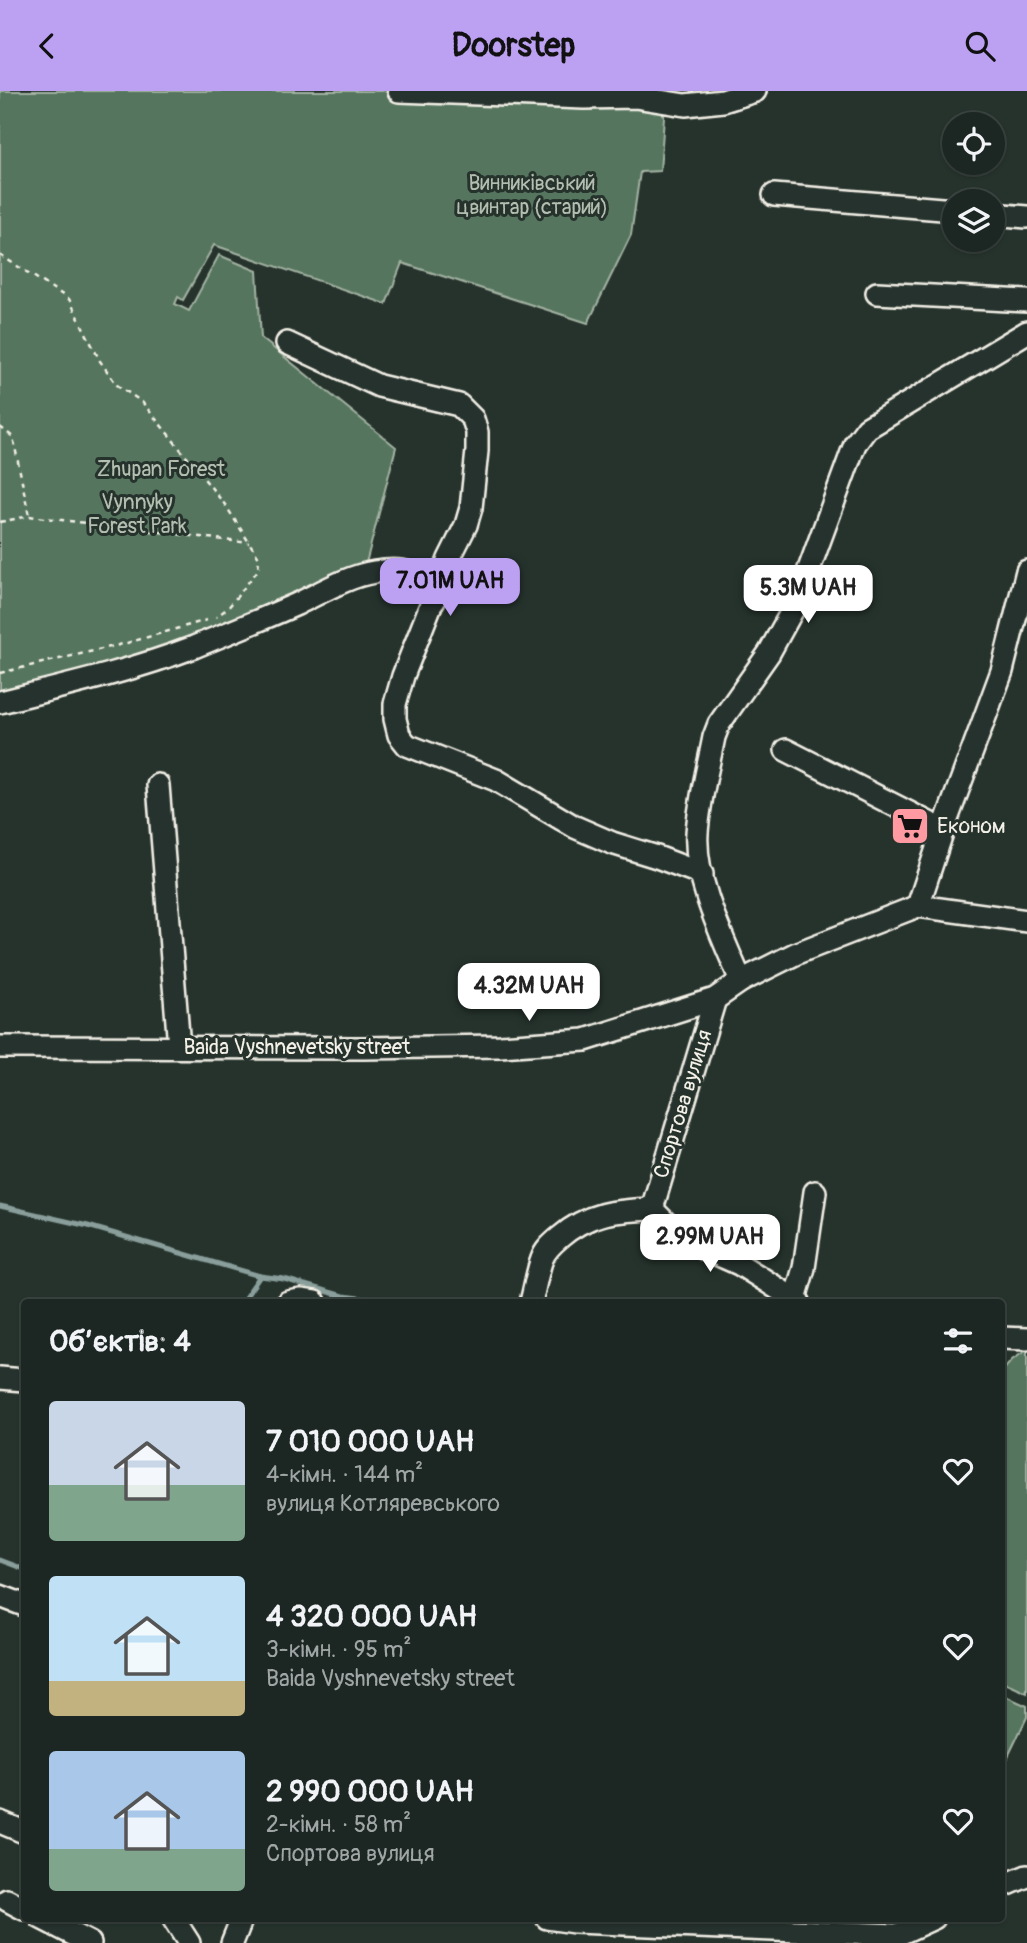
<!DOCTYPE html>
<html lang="uk">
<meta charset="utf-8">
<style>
:root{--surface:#1c2622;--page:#252e2a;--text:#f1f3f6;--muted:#a0a5a5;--line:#3a4340;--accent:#bca0f2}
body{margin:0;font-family:Pangolin,sans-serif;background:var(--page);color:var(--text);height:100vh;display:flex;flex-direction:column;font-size:26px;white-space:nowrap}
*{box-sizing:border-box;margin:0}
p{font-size:23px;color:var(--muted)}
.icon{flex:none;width:38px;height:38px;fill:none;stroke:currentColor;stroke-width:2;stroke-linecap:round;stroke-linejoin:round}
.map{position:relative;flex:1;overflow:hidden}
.drawer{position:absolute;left:21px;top:1208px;width:984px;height:623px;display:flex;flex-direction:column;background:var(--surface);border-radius:7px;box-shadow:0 2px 5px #0004,0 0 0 2px var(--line)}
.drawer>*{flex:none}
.fabs{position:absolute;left:942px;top:21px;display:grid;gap:14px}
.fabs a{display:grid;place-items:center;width:63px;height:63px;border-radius:50%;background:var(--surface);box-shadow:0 2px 5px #0004,0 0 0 2px var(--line);font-size:35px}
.price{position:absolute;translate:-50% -60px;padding:0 16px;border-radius:14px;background:#fff;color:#222;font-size:23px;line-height:46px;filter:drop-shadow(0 2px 4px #0008)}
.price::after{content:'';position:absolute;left:50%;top:42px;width:21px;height:16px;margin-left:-10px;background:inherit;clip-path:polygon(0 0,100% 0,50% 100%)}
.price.active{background:var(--accent);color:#111}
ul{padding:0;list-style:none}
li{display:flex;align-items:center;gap:21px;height:175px;padding:0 28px}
li span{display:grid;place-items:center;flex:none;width:196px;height:140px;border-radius:7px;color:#555}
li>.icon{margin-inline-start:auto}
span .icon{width:84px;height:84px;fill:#fffc;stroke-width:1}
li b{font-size:30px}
h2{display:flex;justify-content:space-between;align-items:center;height:84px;padding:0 28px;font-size:30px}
header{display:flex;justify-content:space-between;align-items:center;height:91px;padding:0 28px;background:var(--accent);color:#111;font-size:32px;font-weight:700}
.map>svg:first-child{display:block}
.green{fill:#54755e;stroke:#a4b3a3;stroke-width:2}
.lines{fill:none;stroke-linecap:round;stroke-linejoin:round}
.stream{stroke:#8a9f9b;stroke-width:5}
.minor-casing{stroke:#f4f1e8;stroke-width:26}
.path{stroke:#f4f1e8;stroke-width:2.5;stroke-dasharray:5 5;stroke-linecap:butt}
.minor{stroke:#26332d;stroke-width:21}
.labels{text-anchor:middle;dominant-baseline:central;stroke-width:6;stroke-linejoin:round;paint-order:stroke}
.park-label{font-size:21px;fill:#b4bfb1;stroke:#26332d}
.poi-label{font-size:21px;fill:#f4f1e8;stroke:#26332d;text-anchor:start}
.street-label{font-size:21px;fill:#f4f1e8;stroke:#26332d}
</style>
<header><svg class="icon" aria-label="back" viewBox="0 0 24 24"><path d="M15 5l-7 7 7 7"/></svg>Doorstep<svg class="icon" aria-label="search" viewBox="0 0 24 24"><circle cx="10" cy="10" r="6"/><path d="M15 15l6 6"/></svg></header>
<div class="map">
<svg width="1027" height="1852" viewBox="0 0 1027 1852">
<rect width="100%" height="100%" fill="#26332d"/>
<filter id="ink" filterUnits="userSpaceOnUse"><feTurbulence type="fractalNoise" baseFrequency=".0143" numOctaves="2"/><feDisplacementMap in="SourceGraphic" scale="14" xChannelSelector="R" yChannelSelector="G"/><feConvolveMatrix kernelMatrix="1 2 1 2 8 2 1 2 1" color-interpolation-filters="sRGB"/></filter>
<g filter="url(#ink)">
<g class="green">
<polygon points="0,0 666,0 660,80 640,81 631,144 588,232 402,172 386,213 214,154 183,209 178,206 175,213 189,220 219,164 257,180 261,247 396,356 365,476 152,564 0,610"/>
<polygon points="1027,1259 1027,1602 1001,1590 1001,1282 1012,1269"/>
<polygon points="1001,1603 1027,1615 1027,1626 1001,1680"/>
</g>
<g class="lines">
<g class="stream">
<polyline points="0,1115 88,1135 260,1185 284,1188 343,1205 392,1211"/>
<polyline points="242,1211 260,1185"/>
<polyline points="0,1469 24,1478"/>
<polyline points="880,1827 890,1837"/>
</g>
<g class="minor-casing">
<g id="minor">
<polyline points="399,0 584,7 635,6 685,14 723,10 755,0"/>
<polyline points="774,104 954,119"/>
<polyline points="992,123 1027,126"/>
<polyline points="877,202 1027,210"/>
<polyline points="287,252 379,295 459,314 473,328 477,341 477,360 471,417 466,434 449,468 403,585 395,613 395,628 399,644 407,654 496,689 575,736 612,752 657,766 702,783"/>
<path d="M0 611C65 595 131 580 194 556 228 542 263 528 297 513 322 501 348 485 375 481 405 476 423 481 434 510"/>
<polyline points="786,659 943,739"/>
<polyline points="158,694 179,956"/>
<polyline points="918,815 943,739 1002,580 1027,480"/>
<path d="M741 890C723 847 694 789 697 742 699 710 708 677 714 646L719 633 769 562 797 511 855 353 867 337 1027 241"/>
<polyline points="0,956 364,957 500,955 585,949 715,908 741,890 797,862 918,815 1027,830"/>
<polyline points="652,1118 673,1139 694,1153 739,1173 799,1211"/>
<polyline points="795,1208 804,1177 815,1101"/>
<polyline points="288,1211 301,1209 315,1211"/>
<path d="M531 1211C535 1197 537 1181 542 1168 545 1159 552 1153 559 1147 589 1121 614 1120 652 1118L715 908"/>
<polyline points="1001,1247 1027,1248"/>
<polyline points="0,1287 24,1289"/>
<polyline points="0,1505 24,1514"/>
<polyline points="0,1731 24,1741"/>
<polyline points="1001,1796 1027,1785"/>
<polyline points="7,1809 24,1818"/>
<polyline points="41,1827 90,1852"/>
<polyline points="173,1827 189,1852"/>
<polyline points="547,1827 574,1831 897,1844 934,1827"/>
<polyline points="232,1852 242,1827"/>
</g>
</g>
<g class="path">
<polyline points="0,164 69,208 100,270 117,294 142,311 169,344 226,415 259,467 258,479 228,517 216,526"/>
<polyline points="0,336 13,346 29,425"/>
<polyline points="0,431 29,425 249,452"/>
<polyline points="0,582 127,552 207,529"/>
</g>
<use href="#minor" class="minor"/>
</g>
</g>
<defs>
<g id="supermarket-square" transform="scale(2.0125)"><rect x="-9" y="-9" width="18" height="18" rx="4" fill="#ff9aa2" stroke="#26332d"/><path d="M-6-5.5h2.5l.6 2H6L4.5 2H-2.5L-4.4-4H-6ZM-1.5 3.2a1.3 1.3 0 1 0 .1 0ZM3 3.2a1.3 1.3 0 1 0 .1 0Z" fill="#111"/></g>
</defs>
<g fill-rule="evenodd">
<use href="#supermarket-square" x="910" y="735"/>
</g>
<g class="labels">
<g class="park-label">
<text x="532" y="92">Винниківський<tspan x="532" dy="24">цвинтар (старий)</tspan></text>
<text x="161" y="378">Zhupan Forest</text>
<text x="137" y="411">Vynnyky<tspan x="137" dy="24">Forest Park</tspan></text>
</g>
<g class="poi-label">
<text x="937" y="735">Економ</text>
</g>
<g class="street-label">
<text x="297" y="956">Baida Vyshnevetsky street</text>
<text transform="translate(683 1013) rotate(-73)">Спортова вулиця</text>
</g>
</g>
</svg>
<div class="fabs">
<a><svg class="icon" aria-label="locate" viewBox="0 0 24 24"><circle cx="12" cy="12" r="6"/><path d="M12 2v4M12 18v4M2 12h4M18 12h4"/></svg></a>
<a><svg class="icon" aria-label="layers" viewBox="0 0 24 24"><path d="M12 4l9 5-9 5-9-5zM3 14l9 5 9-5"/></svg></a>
</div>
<b class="price active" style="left:450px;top:527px">7.01M UAH</b>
<b class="price" style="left:808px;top:534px">5.3M UAH</b>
<b class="price" style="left:529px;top:932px">4.32M UAH</b>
<b class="price" style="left:710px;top:1183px">2.99M UAH</b>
<section class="drawer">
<h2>Об’єктів: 4<svg class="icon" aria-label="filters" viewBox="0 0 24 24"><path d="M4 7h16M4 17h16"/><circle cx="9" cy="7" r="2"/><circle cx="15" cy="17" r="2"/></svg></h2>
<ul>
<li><span style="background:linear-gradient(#c9d6e8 60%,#7fa58c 0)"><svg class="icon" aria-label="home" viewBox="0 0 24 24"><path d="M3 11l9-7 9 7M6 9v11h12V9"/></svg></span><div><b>7 010 000 UAH</b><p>4-кімн. · 144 m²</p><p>вулиця Котляревського</p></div><svg class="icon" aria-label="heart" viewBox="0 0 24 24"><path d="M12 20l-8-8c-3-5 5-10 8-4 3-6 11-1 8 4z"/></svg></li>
<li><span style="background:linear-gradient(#bfe0f5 75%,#c2b280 0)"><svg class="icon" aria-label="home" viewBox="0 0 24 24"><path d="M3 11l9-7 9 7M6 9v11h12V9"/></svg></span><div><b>4 320 000 UAH</b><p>3-кімн. · 95 m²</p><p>Baida Vyshnevetsky street</p></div><svg class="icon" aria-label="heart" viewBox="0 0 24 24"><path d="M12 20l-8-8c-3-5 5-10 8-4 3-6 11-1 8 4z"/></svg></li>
<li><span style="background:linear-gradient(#a9c7e8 70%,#7fa58c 0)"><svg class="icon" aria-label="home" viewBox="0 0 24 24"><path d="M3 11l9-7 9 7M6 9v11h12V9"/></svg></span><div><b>2 990 000 UAH</b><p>2-кімн. · 58 m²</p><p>Спортова вулиця</p></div><svg class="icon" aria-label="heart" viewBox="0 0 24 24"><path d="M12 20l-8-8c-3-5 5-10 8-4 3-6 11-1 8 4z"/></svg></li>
</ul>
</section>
</div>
